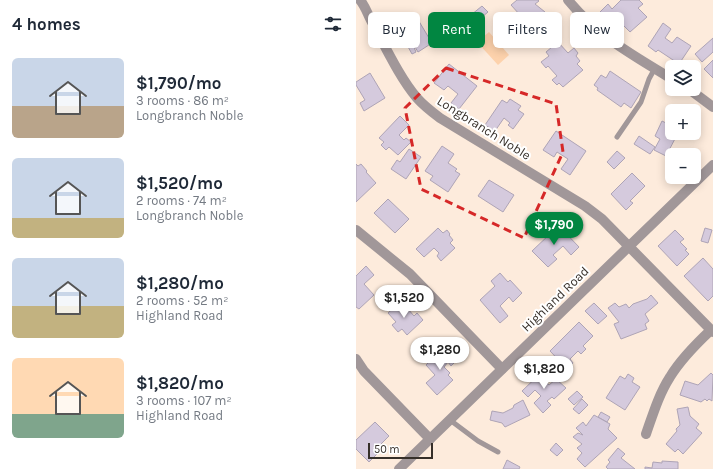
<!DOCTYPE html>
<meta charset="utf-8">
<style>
:root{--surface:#fff;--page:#f6f6f7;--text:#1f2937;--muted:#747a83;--accent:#018641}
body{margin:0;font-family:Karla,sans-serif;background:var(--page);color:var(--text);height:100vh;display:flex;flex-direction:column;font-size:15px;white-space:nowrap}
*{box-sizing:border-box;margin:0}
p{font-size:13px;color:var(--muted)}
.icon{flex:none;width:22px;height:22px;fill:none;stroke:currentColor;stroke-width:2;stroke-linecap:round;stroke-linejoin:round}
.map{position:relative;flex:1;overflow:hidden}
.details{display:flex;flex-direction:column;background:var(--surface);width:356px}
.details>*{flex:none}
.banner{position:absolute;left:12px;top:12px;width:285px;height:36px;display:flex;gap:8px}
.fabs{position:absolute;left:309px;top:60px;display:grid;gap:8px}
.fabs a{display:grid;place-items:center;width:36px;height:36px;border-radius:6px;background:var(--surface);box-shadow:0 2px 10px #0003;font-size:20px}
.scale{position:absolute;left:12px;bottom:10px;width:65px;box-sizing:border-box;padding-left:4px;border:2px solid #362f29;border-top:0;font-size:11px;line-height:14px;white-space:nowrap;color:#362f29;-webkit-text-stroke:3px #fff;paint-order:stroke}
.price{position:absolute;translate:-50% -34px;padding:0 9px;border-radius:14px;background:#fff;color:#222;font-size:13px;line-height:26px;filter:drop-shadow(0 1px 2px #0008)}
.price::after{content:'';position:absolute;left:50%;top:24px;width:12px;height:9px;margin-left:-6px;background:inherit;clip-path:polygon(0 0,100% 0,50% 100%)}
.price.current{background:var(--accent);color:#fff}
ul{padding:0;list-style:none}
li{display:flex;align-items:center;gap:12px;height:100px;padding:0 12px}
li span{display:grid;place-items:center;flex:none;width:112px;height:80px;border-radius:6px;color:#555}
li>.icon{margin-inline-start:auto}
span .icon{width:48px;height:48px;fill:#fffc;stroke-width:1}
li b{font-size:17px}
h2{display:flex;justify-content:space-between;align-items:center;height:48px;padding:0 12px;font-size:17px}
.tag{padding:0 14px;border-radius:6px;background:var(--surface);box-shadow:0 2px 10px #0003;font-size:14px;line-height:36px}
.tag.current{background:var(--accent);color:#fff}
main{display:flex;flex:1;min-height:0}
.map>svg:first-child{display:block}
.green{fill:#fdd2ac}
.building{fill:#d5cadd;stroke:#aea4b6}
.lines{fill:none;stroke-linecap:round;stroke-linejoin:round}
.service{stroke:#a19799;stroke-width:5}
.minor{stroke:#a19799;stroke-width:10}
.marked{fill:none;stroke:#d62828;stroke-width:3;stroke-dasharray:8 5;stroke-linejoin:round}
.labels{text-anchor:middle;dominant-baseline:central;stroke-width:4;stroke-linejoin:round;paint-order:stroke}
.street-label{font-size:13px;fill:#362f29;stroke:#fff}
</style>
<main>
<section class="details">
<h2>4 homes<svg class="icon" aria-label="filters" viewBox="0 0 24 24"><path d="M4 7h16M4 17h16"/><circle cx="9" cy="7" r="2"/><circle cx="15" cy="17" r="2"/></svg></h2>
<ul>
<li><span style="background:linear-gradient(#c9d6e8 60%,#b9a48a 0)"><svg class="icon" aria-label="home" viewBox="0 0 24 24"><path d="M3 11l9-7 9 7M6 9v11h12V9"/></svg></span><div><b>$1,790/mo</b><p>3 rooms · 86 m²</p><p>Longbranch Noble</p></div></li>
<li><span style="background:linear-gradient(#c9d6e8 75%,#c2b280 0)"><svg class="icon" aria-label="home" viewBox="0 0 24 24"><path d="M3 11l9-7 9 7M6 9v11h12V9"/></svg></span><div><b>$1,520/mo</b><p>2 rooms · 74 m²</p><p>Longbranch Noble</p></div></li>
<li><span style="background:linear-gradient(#c9d6e8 60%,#c2b280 0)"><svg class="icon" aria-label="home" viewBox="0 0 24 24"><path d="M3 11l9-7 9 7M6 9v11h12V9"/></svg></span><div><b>$1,280/mo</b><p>2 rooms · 52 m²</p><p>Highland Road</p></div></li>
<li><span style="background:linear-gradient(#ffd9b3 70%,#7fa58c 0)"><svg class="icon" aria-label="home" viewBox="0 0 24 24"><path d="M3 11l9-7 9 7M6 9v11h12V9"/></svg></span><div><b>$1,820/mo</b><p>3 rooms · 107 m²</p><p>Highland Road</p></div></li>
</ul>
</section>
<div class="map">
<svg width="357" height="469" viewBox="0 0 357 469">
<rect width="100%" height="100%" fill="#fdebdc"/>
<polygon class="green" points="133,32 153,55 142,65 121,42"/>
<g class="building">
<polygon points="161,0 182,0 183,1 179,4 189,12 187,14 197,21 190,30 181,24 188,15 171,29 161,18 164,15 155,5"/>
<polygon points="265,0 283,0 287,4 282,8 291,17 274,32 258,16 253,21 244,12 252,4 256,9"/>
<polygon points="126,6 132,12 120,22 115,15"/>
<polygon points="61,18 76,43 62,52 47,27"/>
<polygon points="307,23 315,29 309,38 316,43 321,37 335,46 323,64 302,50 300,52 292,46"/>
<polygon points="357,38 357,52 346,62 339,54"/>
<polygon points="202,42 212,53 218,48 222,53 220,56 224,61 221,64 227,70 207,87 203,83 201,85 196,80 201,76 192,66 190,68 185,62 193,56 190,52"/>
<polygon points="56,43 60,52 56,54 51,45"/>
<polygon points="357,60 357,78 348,69"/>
<polygon points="93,64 121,86 103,109 95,103 102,94 92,86 88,90 78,83"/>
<polygon points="254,71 285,92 275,108 268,103 265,107 241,90 242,88 238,85 245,75 250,78"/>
<polygon points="14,73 29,98 8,111 4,103 9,100 0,85 0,82"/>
<polygon points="154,99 165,106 162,110 168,114 157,129 152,125 154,123 148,118 139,131 129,125 146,100 151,103"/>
<polygon points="44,116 53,125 43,135 48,140 50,138 55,142 42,155 33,147 30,150 25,145 28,142 23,138"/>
<polygon points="306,121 316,126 316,133 322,133 310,156 298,150 304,139 299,136"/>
<polygon points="200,131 230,151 214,175 205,169 212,159 201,152 198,157 187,150"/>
<polygon points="283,136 299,147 294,154 278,144"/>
<polygon points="86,146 98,154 92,163 101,169 99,171 104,174 92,192 74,180 77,176 69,171"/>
<polygon points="53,149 65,157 50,179 35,169 41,160 44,162"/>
<polygon points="261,151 269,158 258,169 251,162"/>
<polygon points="0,164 2,166 5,164 11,171 10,172 20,183 0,202"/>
<polygon points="276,173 289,186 274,201 277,203 270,210 255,194"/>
<polygon points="133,180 158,195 147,212 122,196"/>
<polygon points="32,199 53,219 39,233 18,213"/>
<polygon points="201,224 223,247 215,255 207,246 197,255 201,259 192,267 176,251 195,233 193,232"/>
<polygon points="82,228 87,233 91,230 94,234 93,235 97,240 94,243 99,248 85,261 81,256 83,253 78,248 68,257 60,249"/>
<polygon points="349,228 356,230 352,243 345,241"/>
<polygon points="319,230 328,239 324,242 331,249 329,250 333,254 321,266 302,246"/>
<polygon points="347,258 357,269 357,296 352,301 328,276"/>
<polygon points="10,266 18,275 8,284 18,295 3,309 0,307 0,276"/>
<polygon points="144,273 152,282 154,280 166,293 157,302 153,297 144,306 152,316 144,323 124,300 139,286 135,281"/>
<polygon points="295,295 302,303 289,314 293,321 289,324 291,329 265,339 258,324 263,322 252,308 259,303 263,307 270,304 273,308 277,304 291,299"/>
<polygon points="45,301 58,316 61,313 67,320 51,335 46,329 42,332 36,325 40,322 32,313"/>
<polygon points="238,303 251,316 242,324 229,311"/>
<polygon points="223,322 237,336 227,346 230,349 225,354 222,351 214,359 217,363 211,369 194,351"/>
<polygon points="88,348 100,361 95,366 92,362 88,367 94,373 92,375 97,380 81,395 70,383 79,375 70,365 74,361 72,359 77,354 79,356"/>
<polygon points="189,369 194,375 188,380 193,385 200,379 210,388 198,399 196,397 191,401 195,405 187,413 178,403 185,396 179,390 172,397 166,391"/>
<polygon points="355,373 357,375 356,401 353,399 351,401 349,399 345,402 324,395 329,381 342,385"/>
<polygon points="272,374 278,378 276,382 284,387 269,410 250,398 264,376 269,379"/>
<polygon points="221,391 227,397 218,405 212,399"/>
<polygon points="226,399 232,405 223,414 217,409"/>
<polygon points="167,400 174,415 149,427 146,423 134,420 136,411 147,413 157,408 158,405"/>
<polygon points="332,407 334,416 343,424 340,428 346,433 327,454 322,449 319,452 310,444 321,431 320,429 324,425 321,409"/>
<polygon points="245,412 254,417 251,422 242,417"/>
<polygon points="238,415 254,424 252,429 261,438 229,467 221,459 226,453 221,448 226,444 217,437 222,433 227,435 220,428 227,422 230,426"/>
<polygon points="19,422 33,436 19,450 22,453 13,462 0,449 0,440"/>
<polygon points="200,443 207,450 201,456 194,450"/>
<polygon points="262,448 269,454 265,458 279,469 252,469 250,467 254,462 252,460"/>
<polygon points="151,460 164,467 163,469 147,469"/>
<polygon points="306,461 322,462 322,469 289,469 289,467 296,468 297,462 306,463"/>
</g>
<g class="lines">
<g class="service">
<polyline points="261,137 285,102 293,79 299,68"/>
<polyline points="94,420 122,441 142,452"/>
</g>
<g class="minor">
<path d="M4 0C10 7 12 16 17 24 30 48 44 78 61 98 68 106 76 112 84 118L229 206 246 219 357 332"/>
<path d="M212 0C240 35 278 56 316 79"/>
<polyline points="333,89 357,107"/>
<polyline points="0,230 54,274 146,369"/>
<polyline points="0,359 8,371 74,439"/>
<path d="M290 434C297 414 303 394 314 377 325 359 340 344 355 330"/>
<polyline points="43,469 357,165"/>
</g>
</g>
<path class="marked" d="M90 68 200 104 207 152 168 238 65 189 49 108Z"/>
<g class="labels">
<g class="street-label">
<text transform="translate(128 128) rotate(32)">Longbranch Noble</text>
<text transform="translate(199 299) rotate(-44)">Highland Road</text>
</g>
</g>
</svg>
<div class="fabs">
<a><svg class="icon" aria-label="layers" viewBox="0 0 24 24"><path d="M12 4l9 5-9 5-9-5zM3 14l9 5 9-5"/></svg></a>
<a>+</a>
<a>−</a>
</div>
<div class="scale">50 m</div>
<b class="price current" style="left:198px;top:246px">$1,790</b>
<b class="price" style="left:48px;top:319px">$1,520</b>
<b class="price" style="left:84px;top:371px">$1,280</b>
<b class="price" style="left:188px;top:390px">$1,820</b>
<div class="banner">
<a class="tag">Buy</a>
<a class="tag current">Rent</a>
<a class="tag">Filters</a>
<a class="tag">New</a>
</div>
</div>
</main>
